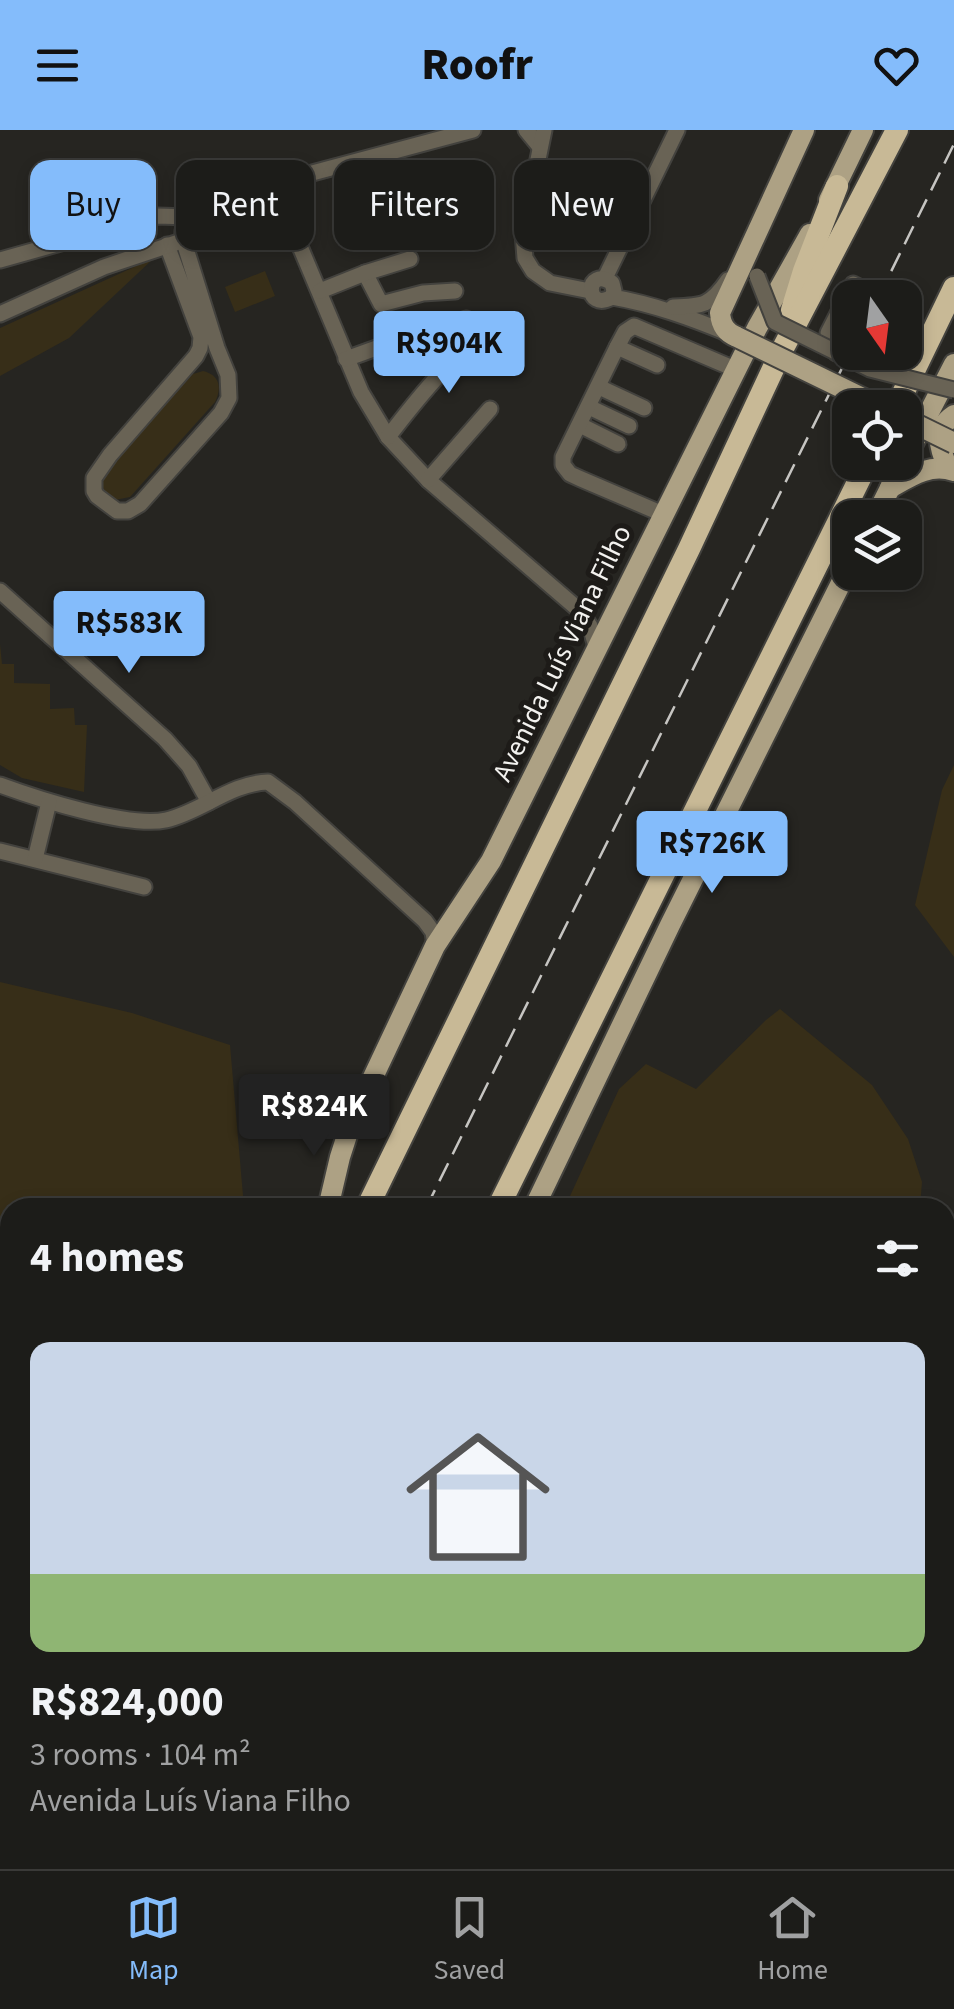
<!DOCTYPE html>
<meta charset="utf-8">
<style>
:root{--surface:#1c1c19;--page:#252522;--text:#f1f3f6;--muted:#a0a1a2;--line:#3a3a38;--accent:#84bcfb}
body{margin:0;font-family:"Source Sans 3",sans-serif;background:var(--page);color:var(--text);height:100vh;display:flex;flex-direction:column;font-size:38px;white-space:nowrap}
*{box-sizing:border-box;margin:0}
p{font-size:32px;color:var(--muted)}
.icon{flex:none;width:55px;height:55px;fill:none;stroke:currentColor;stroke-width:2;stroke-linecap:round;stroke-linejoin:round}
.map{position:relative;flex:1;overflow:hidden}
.details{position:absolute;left:0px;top:1068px;width:955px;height:672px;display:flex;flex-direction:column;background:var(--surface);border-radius:30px 30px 0 0;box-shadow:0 5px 15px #0003,0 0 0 2px var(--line)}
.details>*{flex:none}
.hud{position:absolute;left:30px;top:30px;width:895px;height:90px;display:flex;gap:20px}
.needle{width:65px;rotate:166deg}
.tools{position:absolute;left:832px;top:150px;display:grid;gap:20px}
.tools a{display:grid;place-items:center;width:90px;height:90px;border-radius:20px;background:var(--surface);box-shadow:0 5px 15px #0003,0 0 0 2px var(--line);font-size:50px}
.price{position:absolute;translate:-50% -85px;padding:0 22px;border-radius:10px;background:var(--accent);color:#111;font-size:32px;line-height:65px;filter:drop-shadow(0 2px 5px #0008)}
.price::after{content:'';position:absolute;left:50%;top:60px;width:30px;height:22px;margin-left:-15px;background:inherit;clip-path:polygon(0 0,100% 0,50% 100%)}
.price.on{background:#222;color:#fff}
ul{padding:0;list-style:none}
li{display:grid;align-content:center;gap:20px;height:530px;padding:0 30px}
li+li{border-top:2px solid var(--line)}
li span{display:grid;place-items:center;height:310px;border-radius:20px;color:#555}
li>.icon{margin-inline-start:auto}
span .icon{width:180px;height:180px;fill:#fffc;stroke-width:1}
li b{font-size:42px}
h2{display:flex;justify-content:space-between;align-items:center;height:120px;padding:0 30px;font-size:42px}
.chip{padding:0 35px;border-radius:20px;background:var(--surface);box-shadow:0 5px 15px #0003,0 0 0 2px var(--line);font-size:35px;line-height:90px}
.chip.on{background:var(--accent);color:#111}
header{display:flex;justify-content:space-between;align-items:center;height:130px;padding:0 30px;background:var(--accent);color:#111;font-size:45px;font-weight:800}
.dock{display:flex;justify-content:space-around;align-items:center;height:140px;border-top:2px solid var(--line);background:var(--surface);font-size:28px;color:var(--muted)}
.dock a{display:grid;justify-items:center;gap:5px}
.dock .on{color:var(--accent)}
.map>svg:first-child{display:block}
.green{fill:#372e18}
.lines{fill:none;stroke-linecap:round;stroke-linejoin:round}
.stream{stroke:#000f24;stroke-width:2.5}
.minor-casing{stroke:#43423e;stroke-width:19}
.major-casing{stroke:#43423e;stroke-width:24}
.highway-casing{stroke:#43423e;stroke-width:26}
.minor{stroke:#696355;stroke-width:15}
.major{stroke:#ada184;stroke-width:20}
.highway{stroke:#c8b996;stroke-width:22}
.rail{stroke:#c6c5c2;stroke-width:2.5;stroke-dasharray:20 10;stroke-linecap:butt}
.minor-bridge-casing{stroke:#43423e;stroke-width:19;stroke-linecap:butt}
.major-bridge-casing{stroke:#43423e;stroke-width:24;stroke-linecap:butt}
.minor-bridge{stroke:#696355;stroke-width:15}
.major-bridge{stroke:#ada184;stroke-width:20}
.labels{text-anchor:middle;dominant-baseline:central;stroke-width:10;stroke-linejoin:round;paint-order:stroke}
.street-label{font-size:28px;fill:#f3f2ef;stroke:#1d1b18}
</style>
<header><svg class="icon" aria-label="menu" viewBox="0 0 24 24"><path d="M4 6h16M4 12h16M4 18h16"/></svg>Roofr<svg class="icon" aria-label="heart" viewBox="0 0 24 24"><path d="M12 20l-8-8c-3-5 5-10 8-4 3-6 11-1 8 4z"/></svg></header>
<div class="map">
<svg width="954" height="1739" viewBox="0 0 954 1739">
<rect width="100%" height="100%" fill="#262521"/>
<g class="green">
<polygon points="154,128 69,208 0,246 0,198"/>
<polygon points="265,141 275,166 235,182 225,157"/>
<path d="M203 241C220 245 222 258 215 272L130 367 115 370C105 362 99 357 103 344L193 244Z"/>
<polygon points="0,514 2,534 14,534 14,553 50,554 50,579 74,578 75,595 87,595 84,662 22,648 0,635"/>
<polygon points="954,635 954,827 915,775 942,660"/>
<polygon points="0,852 132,883 230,915 244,1077 10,1078 10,1730 75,1730 71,1739 0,1739"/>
<polygon points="780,879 872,955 908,1009 922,1052 920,1077 565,1077 619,959 646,934 696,959 766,890"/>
<polygon points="945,1697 954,1700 954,1739 756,1739 759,1730 945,1730"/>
<polygon points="560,1730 739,1730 737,1739 562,1739"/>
</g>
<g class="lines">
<polyline class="stream" points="675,1730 680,1739"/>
<g class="minor-casing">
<g id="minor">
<polyline points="526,0 540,17"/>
<polyline points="544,0 523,103 525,128 533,141 550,153 590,161"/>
<polyline points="278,64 361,262 388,307 428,350 579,480 590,496 597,520"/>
<polyline points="167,115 201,207 200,218 196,226 110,325 94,348 94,361 97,366 117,381 128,381 140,374 221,283 229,268 228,245 217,218 183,109 183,101 190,87"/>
<polyline points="0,130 157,86 190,87 278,64 292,50 301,46 473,0"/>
<polyline points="365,143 381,174 423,163 455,161"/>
<polyline points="605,148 677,0"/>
<polyline points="320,161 365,143 410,129"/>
<path d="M612 167 614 161 612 153C585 135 584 183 612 167 653 174 691 188 730 204"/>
<polyline points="850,172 831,205 828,203 853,154 861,158 856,168"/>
<path d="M673 177C703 176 710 176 728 150"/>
<polyline points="0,184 104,137 283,77"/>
<polyline points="617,217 657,235"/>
<polyline points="836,223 850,205"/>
<polyline points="346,229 404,208 466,189"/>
<polyline points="599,257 644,278"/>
<polyline points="589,277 629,296"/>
<polyline points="580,295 618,314"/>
<path d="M388 307C418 268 447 232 486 201"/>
<polyline points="428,350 490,279"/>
<polyline points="665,385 581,349 570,344 563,335 563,327 617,217 625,202 634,196 737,240"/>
<polyline points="0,461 165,609 189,636 209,672"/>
<path d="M0 655C38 669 128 698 166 690 201 682 231 653 268 652L295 672 425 791 433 802 435 816"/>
<polyline points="0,721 144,757"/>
<polyline points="35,729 49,672"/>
<polyline points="945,1566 954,1563"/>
<polyline points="952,1687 947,1646 949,1642 954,1640"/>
<polyline points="745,1739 748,1730"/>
</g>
</g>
<g class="major-casing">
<g id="major">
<polyline points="829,70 863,0"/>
<path d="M737 207C726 203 721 195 720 183L804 0"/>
<polyline points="905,329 954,234"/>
<path d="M948 338C939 318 933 299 954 285"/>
<path d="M890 358C911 346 930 333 954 341"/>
<polyline points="875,388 895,348"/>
<polyline points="328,1078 340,1027 350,996 435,816 491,731 757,198 810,104"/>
<polyline points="534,1078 670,795 850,435"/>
<polyline points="378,1730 386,1739"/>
<polyline points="439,1730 447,1739"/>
</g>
</g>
<g class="highway-casing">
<g id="highway">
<polyline points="792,180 804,141 837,56"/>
<polyline points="896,278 954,158"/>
<polyline points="367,1078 689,419 780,224 897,0"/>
<polyline points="498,1078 868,332"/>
<polyline points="88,1739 92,1730"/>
<polyline points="213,1739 216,1730"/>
</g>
</g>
<use href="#minor" class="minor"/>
<use href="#major" class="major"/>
<use href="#highway" class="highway"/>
<g class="rail">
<polyline points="878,168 954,14"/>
<polyline points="426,1078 850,222"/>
<polyline points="139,1739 142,1730"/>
<polyline points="159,1739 162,1730"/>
</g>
<g class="minor-bridge-casing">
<polyline id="minor-bridge" points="757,146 775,192 870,239 954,260"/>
</g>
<g class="major-bridge-casing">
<g id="major-bridge">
<polyline points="737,207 883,278"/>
<polyline points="905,289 954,313"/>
</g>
</g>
<use href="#minor-bridge" class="minor-bridge"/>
<use href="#major-bridge" class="major-bridge"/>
</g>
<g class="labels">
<g class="street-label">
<text transform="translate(562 523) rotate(-64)">Avenida Luís Viana Filho</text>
</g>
</g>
</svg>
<div class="tools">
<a><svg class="needle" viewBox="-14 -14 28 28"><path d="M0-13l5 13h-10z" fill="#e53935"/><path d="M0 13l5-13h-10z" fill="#a0a1a2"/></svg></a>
<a><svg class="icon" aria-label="locate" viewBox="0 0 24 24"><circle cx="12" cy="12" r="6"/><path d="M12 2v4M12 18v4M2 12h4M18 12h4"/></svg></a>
<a><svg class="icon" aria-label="layers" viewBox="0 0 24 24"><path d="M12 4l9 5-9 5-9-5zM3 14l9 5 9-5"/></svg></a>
</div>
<b class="price" style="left:449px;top:266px">R$904K</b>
<b class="price" style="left:129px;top:546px">R$583K</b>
<b class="price" style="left:712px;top:766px">R$726K</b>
<b class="price on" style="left:314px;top:1029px">R$824K</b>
<div class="hud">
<a class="chip on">Buy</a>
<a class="chip">Rent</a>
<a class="chip">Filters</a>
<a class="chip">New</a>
</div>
<section class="details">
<h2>4 homes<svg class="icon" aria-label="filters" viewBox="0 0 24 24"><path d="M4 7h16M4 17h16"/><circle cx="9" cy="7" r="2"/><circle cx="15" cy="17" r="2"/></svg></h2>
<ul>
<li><span style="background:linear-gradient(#c9d6e8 75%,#8fb573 0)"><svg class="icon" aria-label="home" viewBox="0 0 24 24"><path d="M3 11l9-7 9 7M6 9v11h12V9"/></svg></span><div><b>R$824,000</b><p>3 rooms · 104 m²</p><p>Avenida Luís Viana Filho</p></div></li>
</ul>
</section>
</div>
<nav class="dock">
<a class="on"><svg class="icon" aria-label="map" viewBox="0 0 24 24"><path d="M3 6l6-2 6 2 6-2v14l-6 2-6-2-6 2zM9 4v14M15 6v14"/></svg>Map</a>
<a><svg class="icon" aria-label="saved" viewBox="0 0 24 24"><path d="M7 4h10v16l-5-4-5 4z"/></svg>Saved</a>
<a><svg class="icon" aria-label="home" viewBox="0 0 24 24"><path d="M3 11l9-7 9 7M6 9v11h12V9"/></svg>Home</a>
</nav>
